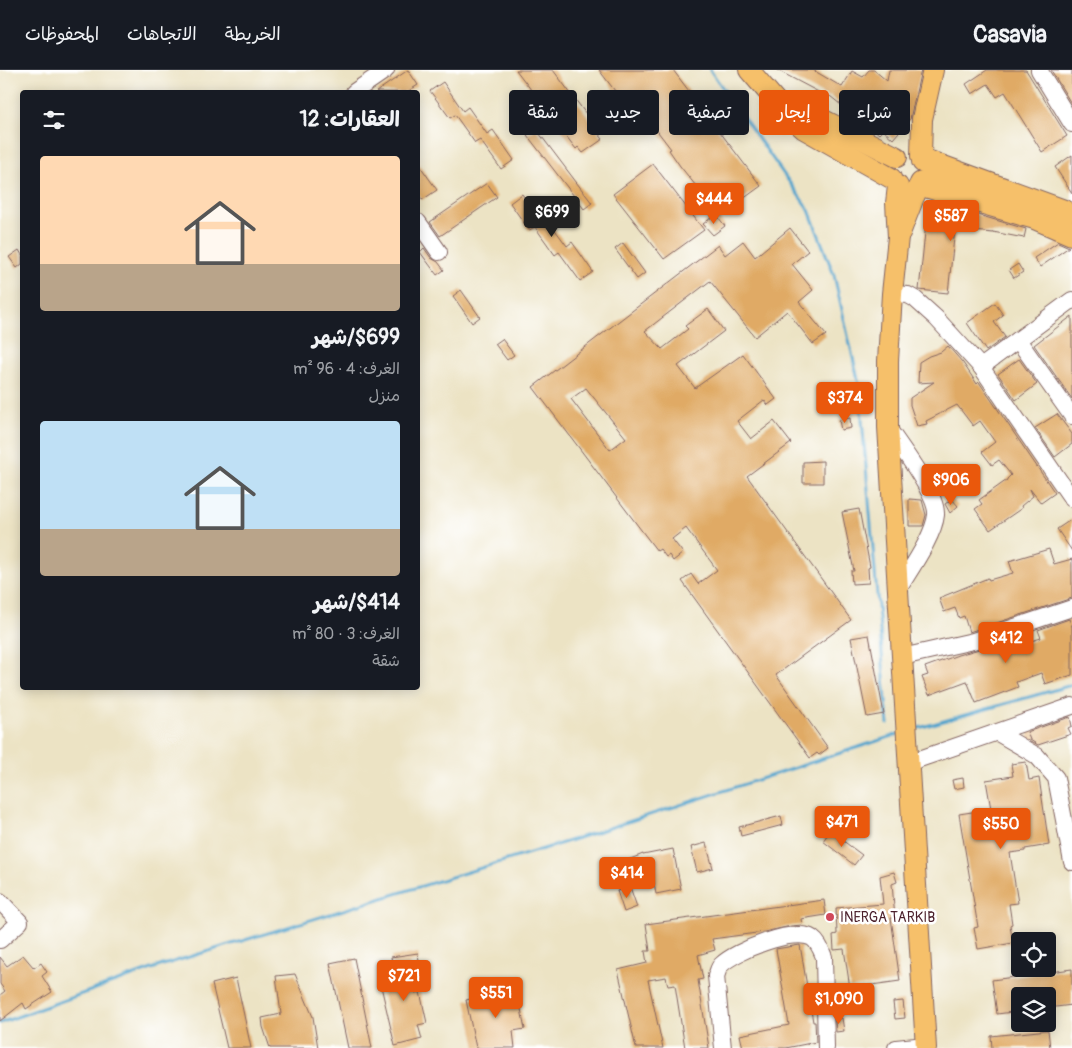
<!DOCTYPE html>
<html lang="ar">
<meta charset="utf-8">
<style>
:root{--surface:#171b24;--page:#242831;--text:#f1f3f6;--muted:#9ea1a6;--line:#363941;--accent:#ea580c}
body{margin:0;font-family:Pangolin,"Playpen Sans Arabic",sans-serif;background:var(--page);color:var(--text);direction:rtl;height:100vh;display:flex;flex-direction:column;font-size:19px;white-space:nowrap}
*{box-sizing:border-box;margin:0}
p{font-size:16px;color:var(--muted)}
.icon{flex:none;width:28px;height:28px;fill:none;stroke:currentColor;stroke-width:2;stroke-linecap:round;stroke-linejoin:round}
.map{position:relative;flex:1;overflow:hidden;direction:ltr}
.drawer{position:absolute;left:20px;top:20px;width:400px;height:600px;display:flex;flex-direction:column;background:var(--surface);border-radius:5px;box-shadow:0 2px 12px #0003;direction:rtl}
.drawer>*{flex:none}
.guide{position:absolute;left:435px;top:20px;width:475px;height:45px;direction:rtl;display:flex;gap:10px}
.buttons{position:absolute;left:1011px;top:862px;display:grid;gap:10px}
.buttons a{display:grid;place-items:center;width:45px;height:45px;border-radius:5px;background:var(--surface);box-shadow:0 2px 12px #0003;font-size:25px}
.price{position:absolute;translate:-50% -42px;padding:0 11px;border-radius:5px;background:var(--accent);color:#fff;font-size:16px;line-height:32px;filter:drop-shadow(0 1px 2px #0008)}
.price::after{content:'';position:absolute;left:50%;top:30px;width:15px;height:11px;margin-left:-8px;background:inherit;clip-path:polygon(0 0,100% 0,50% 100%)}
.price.selected{background:#222;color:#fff}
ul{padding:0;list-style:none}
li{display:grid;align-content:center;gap:10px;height:265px;padding:0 20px}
li span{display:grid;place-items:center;height:155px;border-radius:5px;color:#555}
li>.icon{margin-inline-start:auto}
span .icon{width:90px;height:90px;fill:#fffc;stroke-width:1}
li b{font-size:21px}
h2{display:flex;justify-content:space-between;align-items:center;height:60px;padding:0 20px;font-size:21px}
.chip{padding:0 18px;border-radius:5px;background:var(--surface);box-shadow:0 2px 12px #0003;font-size:18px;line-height:45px}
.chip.selected{background:var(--accent);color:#fff}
header{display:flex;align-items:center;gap:30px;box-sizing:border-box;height:70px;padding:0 25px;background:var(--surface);border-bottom:1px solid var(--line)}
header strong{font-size:24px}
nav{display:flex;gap:28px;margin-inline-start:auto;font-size:18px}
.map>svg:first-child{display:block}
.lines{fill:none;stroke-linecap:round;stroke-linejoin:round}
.stream{stroke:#52a4cd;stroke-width:3}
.building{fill:#e0aa65;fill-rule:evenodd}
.minor-casing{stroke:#836461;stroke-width:18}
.major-casing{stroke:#836461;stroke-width:22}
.highway-casing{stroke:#836461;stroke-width:26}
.minor{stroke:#fff;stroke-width:16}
.major{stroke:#f6c06b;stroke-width:20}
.highway{stroke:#f6c06b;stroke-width:24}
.poi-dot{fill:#d1495b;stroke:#fff;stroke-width:2}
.labels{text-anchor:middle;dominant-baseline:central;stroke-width:5;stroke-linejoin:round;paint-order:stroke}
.poi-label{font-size:14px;fill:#4a1f2b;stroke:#fff;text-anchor:start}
</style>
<header>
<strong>Casavia</strong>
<nav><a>الخريطة</a><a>الاتجاهات</a><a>المحفوظات</a></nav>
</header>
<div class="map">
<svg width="1072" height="978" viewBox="0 0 1072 978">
<rect width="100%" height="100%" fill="#fff"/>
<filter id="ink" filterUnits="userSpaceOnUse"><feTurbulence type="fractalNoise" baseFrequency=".02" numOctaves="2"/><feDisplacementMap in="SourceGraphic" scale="10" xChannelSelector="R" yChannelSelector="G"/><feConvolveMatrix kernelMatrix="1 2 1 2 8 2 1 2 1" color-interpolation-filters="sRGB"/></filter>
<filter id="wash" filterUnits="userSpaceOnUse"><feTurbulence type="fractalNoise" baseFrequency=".0096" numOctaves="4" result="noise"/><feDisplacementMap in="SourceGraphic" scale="20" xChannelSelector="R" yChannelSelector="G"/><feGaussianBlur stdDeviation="1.12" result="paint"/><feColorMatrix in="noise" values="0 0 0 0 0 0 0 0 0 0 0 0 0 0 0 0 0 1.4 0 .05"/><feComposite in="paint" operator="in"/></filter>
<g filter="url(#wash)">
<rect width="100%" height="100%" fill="#ece3c4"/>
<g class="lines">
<g class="stream">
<polyline points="710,0 809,140 834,205 859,314 888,654"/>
<polyline points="915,659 1072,615"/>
<polyline points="0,953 163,895 566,772 899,664"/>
</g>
</g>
<g id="blocks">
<g class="building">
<polygon points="408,0 418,15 407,22 376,22"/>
<polygon points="516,0 553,0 599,61 597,62 603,69 583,83 578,77 576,79"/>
<polygon points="599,0 673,0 761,116 721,145 702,119 700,121 680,96 669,80 671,79 645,45 638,51"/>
<polygon points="777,0 813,0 842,17 852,1 863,7 869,0 874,0 887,11 889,0 921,0 910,49 893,69 883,60 879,64 867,54 868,49 856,47 830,26 828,27"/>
<polygon points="987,0 1026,0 1067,66 1042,82 1005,22 997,27 988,14 972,24 966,14"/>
<polygon points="1051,0 1072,0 1072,35"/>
<polygon points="443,12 463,41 468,37 487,64 493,60 514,90 501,99 480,70 475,73 455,45 450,48 430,21"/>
<polygon points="536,59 592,133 584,139 527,65"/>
<polygon points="1072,85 1072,123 1055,97"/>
<polygon points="418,93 437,120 422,130 418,123"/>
<polygon points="653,94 704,160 664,189 613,124"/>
<polygon points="487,113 497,127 440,166 430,152"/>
<polygon points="522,124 542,152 547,149 567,176 572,172 593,202 580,211 559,182 555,185 535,157 529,160 510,133"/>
<polygon points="928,134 951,137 1026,159 1024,168 993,162 993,163 955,159 948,223 919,220"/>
<polygon points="716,144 725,156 713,165 703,154"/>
<path d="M790 158 808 181 792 194 813 220 799 232 826 265 813 274 787 241 755 267 710 211 645 261 662 279 688 259 685 256 708 239 724 261 678 296 695 318 743 284 776 329 768 335 764 330 737 351 751 369 774 351 791 373 747 406 851 550 776 605 828 678 819 685 817 683 810 688 682 511 691 504 698 514 717 500 686 458 672 469 683 483 673 491 669 485 666 487 660 479 657 481 533 317 718 175 725 185 743 171 755 187ZM586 318 626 368 610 380 571 329Z"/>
<polygon points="1058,172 1069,177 1040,197 1034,188"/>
<polygon points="623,173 645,203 637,209 615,179"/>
<polygon points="424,178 431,188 438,192 444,200 437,205 420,182"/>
<polygon points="19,180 22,185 22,194 17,198 9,187"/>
<polygon points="1018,194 1023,202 1014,208 1009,200"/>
<polygon points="461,220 480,247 472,253 453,226"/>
<polygon points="995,233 1003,245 994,252 1005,267 986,281 967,253"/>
<polygon points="1072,246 1072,329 1034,275"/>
<polygon points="502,269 514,285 507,290 495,274"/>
<polygon points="948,276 963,293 977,314 979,312 1055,423 1041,433 1030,419 1033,426 1021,436 1022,438 990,460 975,439 982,434 979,430 1007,410 1007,409 1011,405 999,390 992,395 982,382 995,372 980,351 973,356 957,335 926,351 927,354 917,356 910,335 910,328 934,312 918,313 919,292 929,286 941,282"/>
<polygon points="1019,289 1037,314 1016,330 998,304"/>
<polygon points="1057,344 1072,364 1072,374 1055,387 1035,358"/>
<polygon points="850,348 851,358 841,360 839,350"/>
<polygon points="823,391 823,413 803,413 803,392"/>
<polygon points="909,429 922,430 926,445 923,456 909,456"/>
<polygon points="952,429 958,436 950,443 945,434"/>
<polygon points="859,439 870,497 868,498 869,513 852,514 851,501 854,501 842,442"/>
<polygon points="1072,449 1072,481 1057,459"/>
<polygon points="1049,479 1054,494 1072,489 1072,528 969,562 964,546 959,548 955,538 944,542 939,528 988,508 989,510 1013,503 1009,491"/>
<polygon points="1069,549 1072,557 1072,605 1045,614 1041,603 1016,612 1018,617 976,633 967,611 929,625 922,607 928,605 925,597 958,585 976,580 1022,565 1025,573 1041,568 1038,560"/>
<polygon points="869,565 884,644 867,647 851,568"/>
<polygon points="1070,647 1072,656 1068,658 1071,664 1038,675 1030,670 1027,662"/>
<polygon points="1026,692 1029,710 1039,708 1049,775 1025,779 1025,781 1010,783 1018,833 1009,834 1012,854 1010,855 1013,873 978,879 974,858 978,857 959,744 991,739 986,710 1013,706 1011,694"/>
<polygon points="963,708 964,717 954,719 952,710"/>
<polygon points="781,746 783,755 741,766 739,757"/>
<polygon points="830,761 862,785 854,795 823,771"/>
<polygon points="706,773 713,798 697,802 691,777"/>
<polygon points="673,779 681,819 656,824 652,802 622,814 615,795 643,784 643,785"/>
<polygon points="894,802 897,812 892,814 895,848 891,848 900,911 850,918 844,879 834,880 833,865 837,864 836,838 883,834 880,806"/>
<polygon points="630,817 637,837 624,842 617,821"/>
<polygon points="824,830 826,845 801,849 802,855 791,856 764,862 712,869 715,880 698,885 703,909 698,910 709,978 685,978 675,915 668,916 666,907 648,910 663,978 636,978 618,900 647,893 645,881 650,881 646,854"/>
<polygon points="800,875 813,952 815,952 816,972 786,978 743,978 740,965 789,955 776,879"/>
<polygon points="418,883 419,891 409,893 415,923 420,922 427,953 418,955 422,969 395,976 380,912 395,909 391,887"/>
<polygon points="23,885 34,898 41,893 47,902 42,906 52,922 26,939 23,933 0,951 0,925 5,921 0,914 0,887 7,896"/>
<polygon points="354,888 372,978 348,978 330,893"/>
<polygon points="1072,899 1072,935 1048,938 1048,926 1020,926 1020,941 997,944 992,910"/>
<polygon points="295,904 313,947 318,978 270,978 263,957 262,948 281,944 276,906"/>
<polygon points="236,908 251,978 227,978 212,914"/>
<polygon points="517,919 525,959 513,961 515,978 476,978 466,930"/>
<polygon points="903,931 905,948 895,949 893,932"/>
<polygon points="842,948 844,961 836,962 835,949"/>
<polygon points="1048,960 1050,978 992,978 991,966"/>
</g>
</g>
</g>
<g filter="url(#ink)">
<use href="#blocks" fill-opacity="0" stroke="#836461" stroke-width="1"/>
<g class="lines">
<g class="minor-casing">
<g id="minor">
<polyline points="1039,0 1072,54"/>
<polyline points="354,22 386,0"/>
<polyline points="418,152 439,182"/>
<polyline points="892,224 908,225 915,229 936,248 981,297 1072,429"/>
<polyline points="1018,270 1072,346"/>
<polyline points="981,297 1072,230"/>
<path d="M888 358C900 376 938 425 936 445 934 466 909 501 898 520"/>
<polyline points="902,587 973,571 1072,538"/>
<polyline points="998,663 1037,686 1056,708 1072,792"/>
<polyline points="908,693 1072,636"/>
<polyline points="0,831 20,852 0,870"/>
<path d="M723 978 716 906C718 902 718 898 721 895 735 881 794 857 812 868 819 873 821 880 824 887L826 978"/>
<polyline points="896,978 926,975"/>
</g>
</g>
<g class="major-casing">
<g id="major">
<polyline points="749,0 787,44 804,59 891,108"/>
<polyline points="780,35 801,39 810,43 897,87"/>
<polyline points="921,87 922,49 933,0"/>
<polyline points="898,116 896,133 898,167 892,224 888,291 888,357 926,978"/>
<polyline points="900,163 918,117"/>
</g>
</g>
<g class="highway-casing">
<g id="highway">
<polyline points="924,91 1064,142"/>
<polyline points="922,114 1035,147 1072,163"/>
</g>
</g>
<use href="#minor" class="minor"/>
<use href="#major" class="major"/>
<use href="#highway" class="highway"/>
</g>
</g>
<circle class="poi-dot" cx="830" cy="847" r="5"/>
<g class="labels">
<g class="poi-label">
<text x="840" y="847">INERGA TARKIB</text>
</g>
</g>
</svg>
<div class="buttons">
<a><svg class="icon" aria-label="locate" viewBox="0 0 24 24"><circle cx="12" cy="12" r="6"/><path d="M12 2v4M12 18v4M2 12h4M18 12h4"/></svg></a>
<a><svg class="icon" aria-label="layers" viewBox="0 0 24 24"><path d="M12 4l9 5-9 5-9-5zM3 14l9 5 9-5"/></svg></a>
</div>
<b class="price" style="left:714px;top:155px">$444</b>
<b class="price selected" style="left:552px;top:168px">$699</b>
<b class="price" style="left:951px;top:172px">$587</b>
<b class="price" style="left:845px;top:354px">$374</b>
<b class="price" style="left:951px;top:436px">$906</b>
<b class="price" style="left:1006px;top:594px">$412</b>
<b class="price" style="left:842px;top:778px">$471</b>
<b class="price" style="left:1001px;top:780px">$550</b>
<b class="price" style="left:627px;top:829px">$414</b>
<b class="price" style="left:404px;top:932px">$721</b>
<b class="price" style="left:496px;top:949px">$551</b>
<b class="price" style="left:839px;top:955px">$1,090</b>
<div class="guide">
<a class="chip">شراء</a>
<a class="chip selected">إيجار</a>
<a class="chip">تصفية</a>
<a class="chip">جديد</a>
<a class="chip">شقة</a>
</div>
<section class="drawer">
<h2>العقارات: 12<svg class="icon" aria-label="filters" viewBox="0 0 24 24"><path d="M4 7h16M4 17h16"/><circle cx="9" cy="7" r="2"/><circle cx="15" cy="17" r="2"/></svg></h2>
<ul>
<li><span style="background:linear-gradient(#ffd9b3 70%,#b9a48a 0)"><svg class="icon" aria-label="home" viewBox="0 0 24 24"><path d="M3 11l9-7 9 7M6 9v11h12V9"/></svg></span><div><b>$699/شهر</b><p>الغرف: 4 · 96 m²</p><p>منزل</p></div></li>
<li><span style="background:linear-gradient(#bfe0f5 70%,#b9a48a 0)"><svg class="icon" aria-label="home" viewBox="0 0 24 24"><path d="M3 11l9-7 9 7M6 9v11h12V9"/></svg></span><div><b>$414/شهر</b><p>الغرف: 3 · 80 m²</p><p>شقة</p></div></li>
</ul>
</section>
</div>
